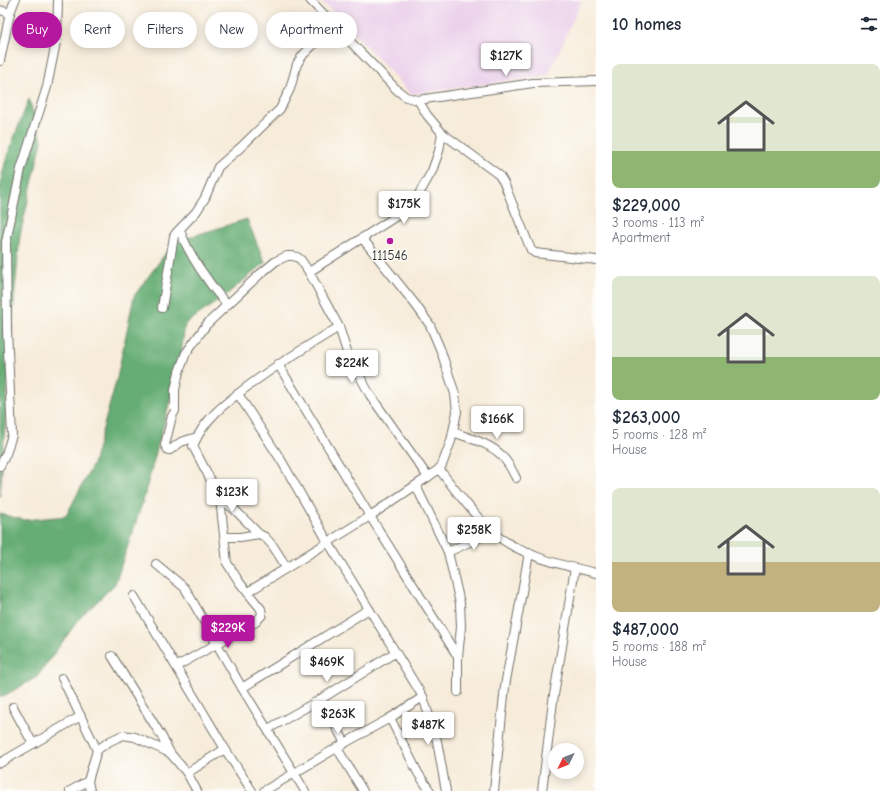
<!DOCTYPE html>
<meta charset="utf-8">
<style>
:root{--surface:#fff;--page:#f6f6f7;--text:#1f2937;--muted:#747a83;--accent:#b5179e}
body{margin:0;font-family:"Comic Neue",sans-serif;background:var(--page);color:var(--text);height:100vh;display:flex;flex-direction:column;font-size:15px;white-space:nowrap}
*{box-sizing:border-box;margin:0}
p{font-size:13px;color:var(--muted)}
.icon{flex:none;width:22px;height:22px;fill:none;stroke:currentColor;stroke-width:2;stroke-linecap:round;stroke-linejoin:round}
.map{position:relative;flex:1;overflow:hidden}
.details{display:flex;flex-direction:column;background:var(--surface);width:300px}
.details>*{flex:none}
.top-card{position:absolute;left:12px;top:12px;width:380px;height:36px;display:flex;gap:8px}
.needle{width:26px;rotate:227deg}
.buttons{position:absolute;left:548px;top:743px;display:grid;gap:8px}
.buttons a{display:grid;place-items:center;width:36px;height:36px;border-radius:50%;background:var(--surface);box-shadow:0 2px 10px #0003;font-size:20px}
.price{position:absolute;translate:-50% -34px;padding:0 9px;border-radius:4px;background:#fff;color:#222;font-size:13px;line-height:26px;filter:drop-shadow(0 1px 2px #0008)}
.price::after{content:'';position:absolute;left:50%;top:24px;width:12px;height:9px;margin-left:-6px;background:inherit;clip-path:polygon(0 0,100% 0,50% 100%)}
.price.selected{background:var(--accent);color:#fff}
ul{padding:0;list-style:none}
li{display:grid;align-content:center;gap:8px;height:212px;padding:0 16px}
li span{display:grid;place-items:center;height:124px;border-radius:8px;color:#555}
li>.icon{margin-inline-start:auto}
span .icon{width:72px;height:72px;fill:#fffc;stroke-width:1}
li b{font-size:17px}
h2{display:flex;justify-content:space-between;align-items:center;height:48px;padding:0 16px;font-size:17px}
.pill{padding:0 14px;border-radius:18px;background:var(--surface);box-shadow:0 2px 10px #0003;font-size:14px;line-height:36px}
.pill.selected{background:var(--accent);color:#fff}
main{display:flex;flex:1;min-height:0}
.map>svg:first-child{display:block}
.built{fill:#ebd1eb}
.forest{fill:#66ad74;stroke:#486c50}
.lines{fill:none;stroke-linecap:round;stroke-linejoin:round}
.minor-casing{stroke:#726f68;stroke-width:10}
.minor{stroke:#fff;stroke-width:8}
.poi-dot{fill:#b5179e;stroke:#fdfcf7;stroke-width:1.5}
.labels{text-anchor:middle;dominant-baseline:central;stroke-width:3;stroke-linejoin:round;paint-order:stroke}
.poi-label{font-size:13px;fill:#2b2b2b;stroke:#fdfcf7}
</style>
<main>
<div class="map">
<svg width="596" height="791" viewBox="0 0 596 791">
<rect width="100%" height="100%" fill="#fdfcf7"/>
<filter id="ink" filterUnits="userSpaceOnUse"><feTurbulence type="fractalNoise" baseFrequency=".025" numOctaves="2"/><feDisplacementMap in="SourceGraphic" scale="8" xChannelSelector="R" yChannelSelector="G"/><feConvolveMatrix kernelMatrix="1 2 1 2 8 2 1 2 1" color-interpolation-filters="sRGB"/></filter>
<filter id="wash" filterUnits="userSpaceOnUse"><feTurbulence type="fractalNoise" baseFrequency=".012" numOctaves="4" result="noise"/><feDisplacementMap in="SourceGraphic" scale="16" xChannelSelector="R" yChannelSelector="G"/><feGaussianBlur stdDeviation="0.9" result="paint"/><feColorMatrix in="noise" values="0 0 0 0 0 0 0 0 0 0 0 0 0 0 0 0 0 1.4 0 .05"/><feComposite in="paint" operator="in"/></filter>
<g filter="url(#wash)">
<rect width="100%" height="100%" fill="#f7ecda"/>
<polygon class="built" points="320,0 582,0 548,76 411,94 344,22"/>
<g class="forest">
<polygon points="29,99 42,141 20,235 11,335 0,498 0,183 7,156"/>
<polygon points="247,219 265,263 221,299 185,324 180,363 143,501 115,584 79,619 37,677 0,698 0,514 25,520 66,516 93,464 117,378 134,296 174,242"/>
</g>
</g>
<g filter="url(#ink)">
<g class="lines">
<g class="minor-casing">
<g id="minor">
<polyline points="310,0 397,90 406,97 418,100 533,83 596,81"/>
<polyline points="0,10 10,13"/>
<polyline points="0,61 10,13 15,0"/>
<polyline points="418,100 427,115 442,133 499,175 504,183 531,250 535,253 596,260"/>
<path d="M180 230C188 254 210 285 227 305"/>
<polyline points="309,272 406,210 419,194 432,171 439,151 442,133"/>
<polyline points="162,308 174,236 176,233 196,212 205,198 218,167 241,147 280,109 290,89 297,64 303,55 312,46 337,28"/>
<polyline points="278,364 370,516 458,657"/>
<polyline points="238,394 281,460 328,542 423,697 437,741 446,791"/>
<path d="M453 432C471 439 495 444 506 461 510 466 513 472 516 478"/>
<polyline points="197,437 181,442 170,450 168,450 165,445 172,416 175,411 175,390 179,372 186,353 207,324 260,274 276,261 287,256 293,256 297,257 301,260 309,272 339,327 347,352 370,395 428,477"/>
<polyline points="0,466 6,454 12,435 7,330 6,242 21,169 47,87 57,37 58,0"/>
<path d="M439 469C451 485 463 500 475 514 481 520 486 527 492 532 521 556 561 565 596 573"/>
<polyline points="416,486 448,552 460,603 461,627 458,657 458,692"/>
<polyline points="220,498 234,509 259,534 265,537 273,546 287,568"/>
<polyline points="225,537 240,537 259,534"/>
<polyline points="448,552 491,532"/>
<polyline points="156,564 185,588 242,688 305,791"/>
<polyline points="248,592 370,516 428,477 439,469 442,465 451,441 457,412 455,394 441,351 430,325 415,304 362,238"/>
<polyline points="134,596 225,749 252,791"/>
<polyline points="112,656 162,737 170,753 187,773 197,791"/>
<path d="M177 666 256 622 262 615 261 609 240 583 227 563 220 498 195 450 193 446C204 418 228 401 251 384 279 363 309 345 339 327"/>
<polyline points="62,678 97,750"/>
<polyline points="242,688 369,609"/>
<polyline points="321,699 345,743"/>
<polyline points="13,707 33,744"/>
<polyline points="390,718 418,773 430,791"/>
<polyline points="268,729 321,699 396,652"/>
<polyline points="337,748 363,791"/>
<polyline points="0,763 81,716"/>
<polyline points="187,773 225,749"/>
<polyline points="70,791 88,781"/>
<polyline points="90,791 88,781 97,750 110,741 123,735 135,737 170,753"/>
<polyline points="264,791 345,743 390,718 423,697"/>
<polyline points="494,791 505,686 529,553"/>
<polyline points="542,791 553,701 575,568"/>
</g>
</g>
<use href="#minor" class="minor"/>
</g>
</g>
<circle class="poi-dot" cx="390" cy="241" r="4"/>
<g class="labels">
<g class="poi-label">
<text x="390" y="255">111546</text>
</g>
</g>
</svg>
<div class="buttons">
<a><svg class="needle" viewBox="-14 -14 28 28"><path d="M0-13l5 13h-10z" fill="#e53935"/><path d="M0 13l5-13h-10z" fill="#747a83"/></svg></a>
</div>
<b class="price" style="left:506px;top:77px">$127K</b>
<b class="price" style="left:404px;top:225px">$175K</b>
<b class="price" style="left:352px;top:384px">$224K</b>
<b class="price" style="left:497px;top:440px">$166K</b>
<b class="price" style="left:232px;top:513px">$123K</b>
<b class="price" style="left:474px;top:551px">$258K</b>
<b class="price selected" style="left:228px;top:649px">$229K</b>
<b class="price" style="left:327px;top:683px">$469K</b>
<b class="price" style="left:338px;top:735px">$263K</b>
<b class="price" style="left:428px;top:746px">$487K</b>
<div class="top-card">
<a class="pill selected">Buy</a>
<a class="pill">Rent</a>
<a class="pill">Filters</a>
<a class="pill">New</a>
<a class="pill">Apartment</a>
</div>
</div>
<section class="details">
<h2>10 homes<svg class="icon" aria-label="filters" viewBox="0 0 24 24"><path d="M4 7h16M4 17h16"/><circle cx="9" cy="7" r="2"/><circle cx="15" cy="17" r="2"/></svg></h2>
<ul>
<li><span style="background:linear-gradient(#dfe7d0 70%,#8fb573 0)"><svg class="icon" aria-label="home" viewBox="0 0 24 24"><path d="M3 11l9-7 9 7M6 9v11h12V9"/></svg></span><div><b>$229,000</b><p>3 rooms · 113 m²</p><p>Apartment</p></div></li>
<li><span style="background:linear-gradient(#dfe7d0 65%,#8fb573 0)"><svg class="icon" aria-label="home" viewBox="0 0 24 24"><path d="M3 11l9-7 9 7M6 9v11h12V9"/></svg></span><div><b>$263,000</b><p>5 rooms · 128 m²</p><p>House</p></div></li>
<li><span style="background:linear-gradient(#dfe7d0 60%,#c2b280 0)"><svg class="icon" aria-label="home" viewBox="0 0 24 24"><path d="M3 11l9-7 9 7M6 9v11h12V9"/></svg></span><div><b>$487,000</b><p>5 rooms · 188 m²</p><p>House</p></div></li>
</ul>
</section>
</main>
